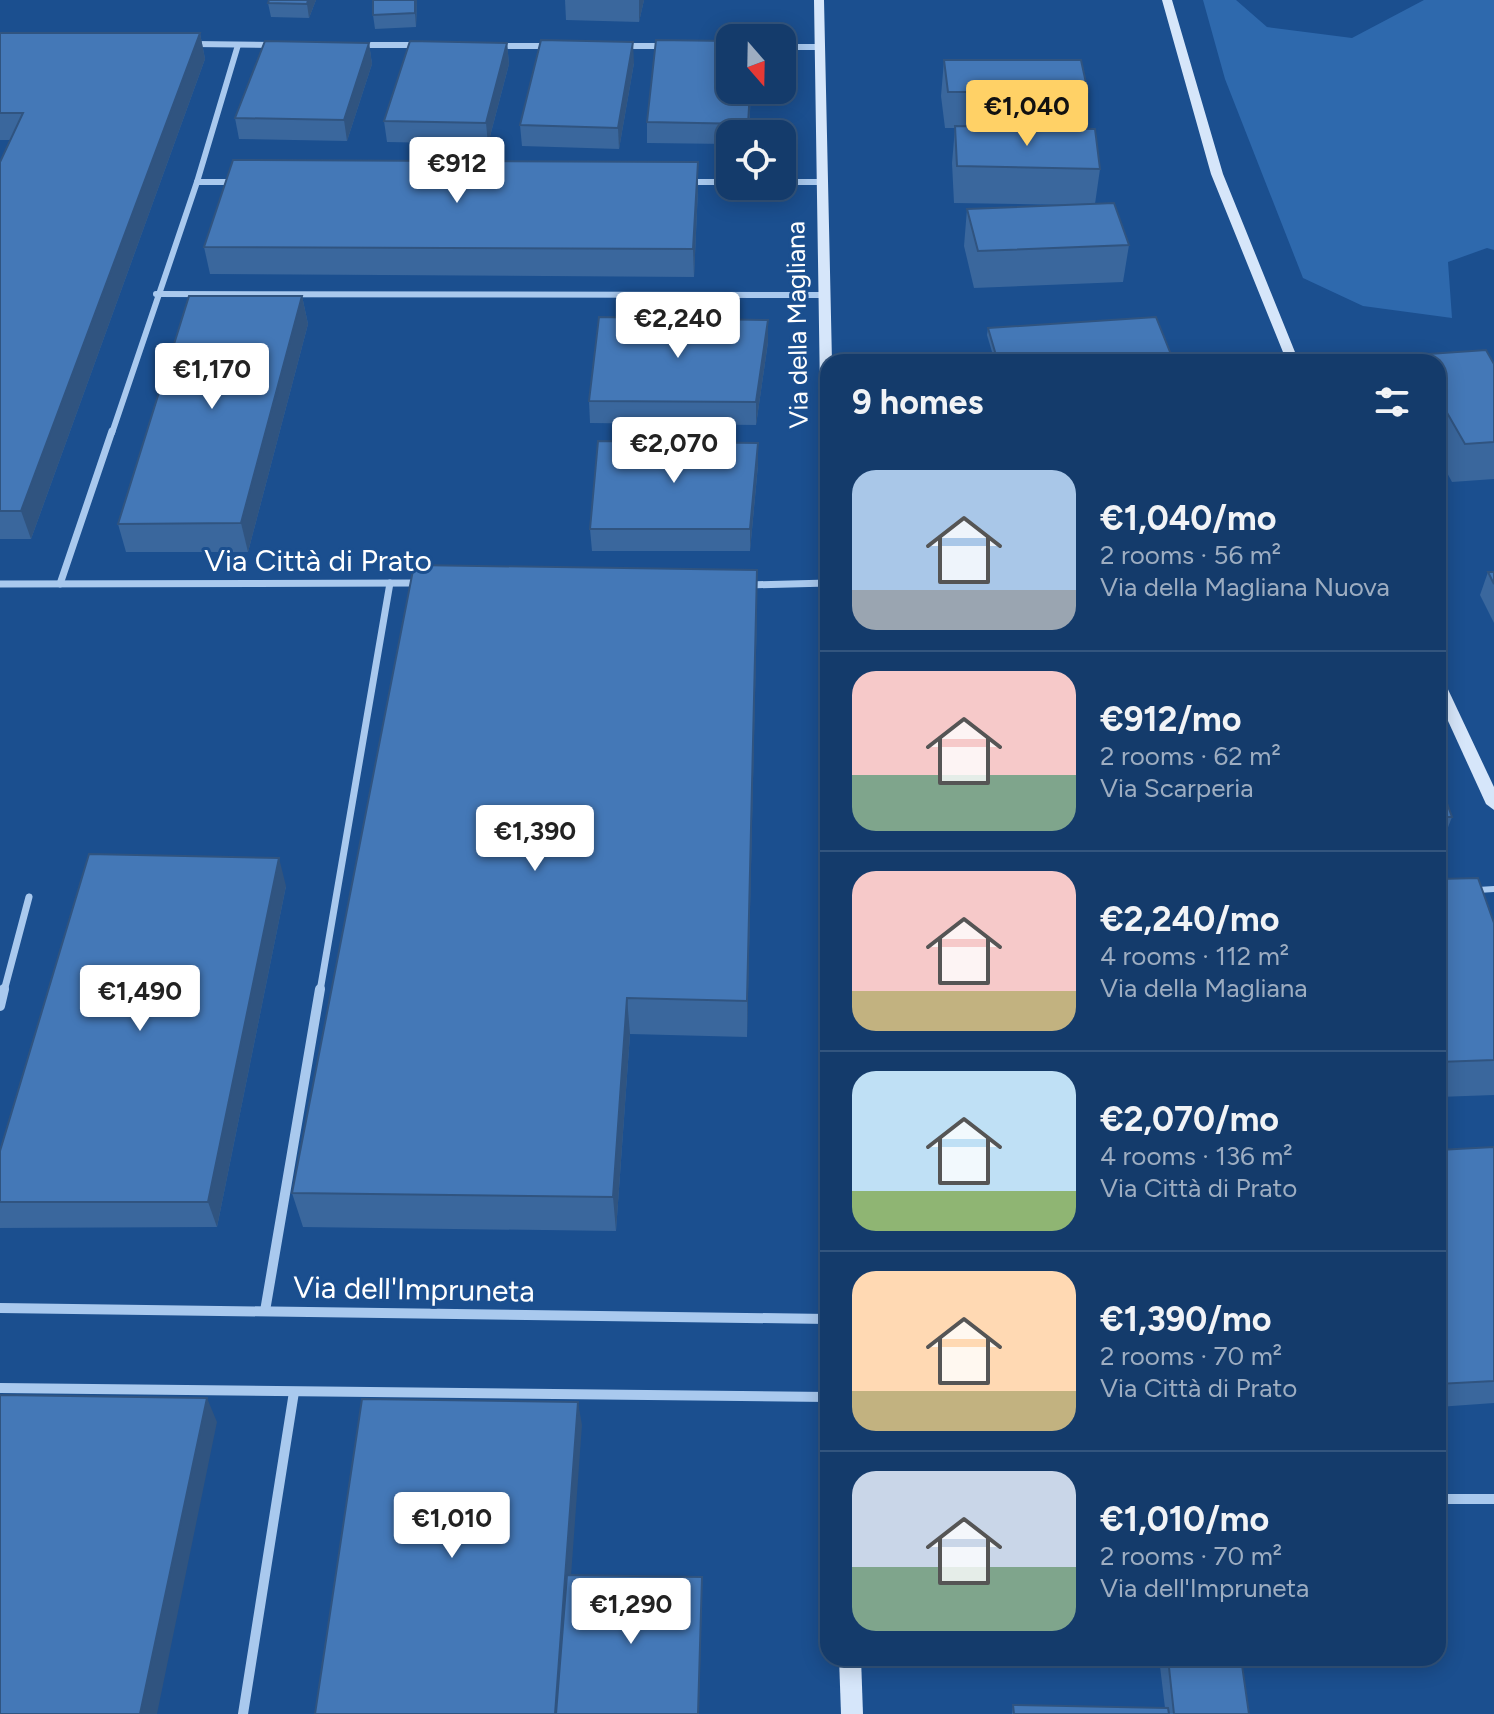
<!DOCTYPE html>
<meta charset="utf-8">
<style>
:root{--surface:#143b6b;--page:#1d4271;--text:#f1f3f6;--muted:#9dadc1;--line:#33557e;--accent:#ffd166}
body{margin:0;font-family:Figtree,sans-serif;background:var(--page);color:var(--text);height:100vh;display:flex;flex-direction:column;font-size:30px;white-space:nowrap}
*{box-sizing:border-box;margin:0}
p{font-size:26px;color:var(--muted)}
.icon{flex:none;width:44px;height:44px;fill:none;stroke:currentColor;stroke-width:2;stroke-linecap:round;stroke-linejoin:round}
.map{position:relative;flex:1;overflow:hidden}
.drawer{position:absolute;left:820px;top:354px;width:626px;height:1312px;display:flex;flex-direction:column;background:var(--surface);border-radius:24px;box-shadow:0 4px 20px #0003,0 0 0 2px var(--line)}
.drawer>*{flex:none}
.needle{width:52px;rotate:160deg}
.buttons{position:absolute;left:716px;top:24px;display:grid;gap:16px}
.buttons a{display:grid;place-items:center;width:80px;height:80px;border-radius:16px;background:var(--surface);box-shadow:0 4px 20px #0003,0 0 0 2px var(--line);font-size:40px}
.price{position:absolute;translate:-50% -68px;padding:0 18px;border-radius:8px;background:#fff;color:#222;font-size:26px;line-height:52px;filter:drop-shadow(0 2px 4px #0008)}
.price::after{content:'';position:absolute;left:50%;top:48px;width:24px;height:18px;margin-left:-12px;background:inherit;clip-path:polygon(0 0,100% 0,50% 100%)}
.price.current{background:var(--accent);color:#111}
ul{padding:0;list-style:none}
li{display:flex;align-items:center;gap:24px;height:200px;padding:0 32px}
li+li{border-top:2px solid var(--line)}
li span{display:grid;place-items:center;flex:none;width:224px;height:160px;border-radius:24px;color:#555}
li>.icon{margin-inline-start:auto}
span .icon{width:96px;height:96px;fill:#fffc;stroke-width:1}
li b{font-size:34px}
h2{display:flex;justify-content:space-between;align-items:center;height:96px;padding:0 32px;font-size:34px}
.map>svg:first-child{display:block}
.green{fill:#2e69ad}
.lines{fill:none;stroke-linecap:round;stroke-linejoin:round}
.lane{stroke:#a9c9ee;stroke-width:6}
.street-far2{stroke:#a9c9ee;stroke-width:6}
.street-far1{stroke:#a9c9ee;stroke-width:7}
.street{stroke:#a9c9ee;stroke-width:10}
.secondary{fill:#d6e6fa;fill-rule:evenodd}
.wall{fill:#3a679d}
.shaded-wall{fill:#305480}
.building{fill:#4478b7;stroke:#305480;stroke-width:2}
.labels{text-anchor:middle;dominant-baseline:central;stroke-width:6;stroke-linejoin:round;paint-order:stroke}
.far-street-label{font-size:26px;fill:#fff;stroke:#1b4f8f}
.street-label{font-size:30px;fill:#fff;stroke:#1b4f8f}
</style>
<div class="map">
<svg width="1494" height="1714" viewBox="0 0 1494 1714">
<rect width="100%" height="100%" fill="#1b4f8f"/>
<polygon class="green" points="1203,0 1236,0 1267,27 1352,38 1424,0 1494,0 1494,250 1487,248 1448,262 1452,318 1363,306 1303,278 1225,79"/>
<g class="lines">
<polyline class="lane" points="1478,890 1494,889"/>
<g class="street-far2">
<polyline points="195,44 273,45"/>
<polyline points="359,45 417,45"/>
<polyline points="499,46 549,46"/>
<polyline points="623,46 665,46"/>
<polyline points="782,47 820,47"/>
<polyline points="197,182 233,182"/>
<polyline points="691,182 730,182"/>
<polyline points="782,182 821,182"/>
<polyline points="156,294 824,295"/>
<polyline points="112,433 197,182 238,45"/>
</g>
<g class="street-far1">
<polyline points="0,584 419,583"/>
<polyline points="60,584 112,431"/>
<polyline points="749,585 828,583"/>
<polyline points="4,991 29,897"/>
<polyline points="320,991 390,583"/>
</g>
<g class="street">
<polyline points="0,1006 4,989"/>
<polyline points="0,1308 828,1319"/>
<polyline points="265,1311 320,989"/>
<polyline points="0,1388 828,1397"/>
<polyline points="1438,1499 1494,1499"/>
<polyline points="243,1714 294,1392"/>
</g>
<g class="secondary">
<polygon points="814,0 824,0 832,362 828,362 828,461 821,457"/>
<polygon points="1162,0 1172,0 1223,174 1299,362 1287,362 1211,174"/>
<polygon points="1438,678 1445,683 1494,787 1494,810 1486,804 1438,699"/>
<polygon points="839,1658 861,1658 863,1714 841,1714"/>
</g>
</g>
<g class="wall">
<polygon points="269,0 316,0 309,18 271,17 268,3"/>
<polygon points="417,0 416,27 375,29 373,15"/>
<polygon points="565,0 644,0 639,22 566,20"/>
<polygon points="0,33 200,33 205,59 31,539 0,539 0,162 10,140 0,140"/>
<polygon points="369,43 372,64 347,141 239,139 235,118"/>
<polygon points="507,43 509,64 488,144 387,142 384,121"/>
<polygon points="944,60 1088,92 1083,128 1039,128 1100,169 1095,204 1129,245 1123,282 974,288 964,246 967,209 1070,205 954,203 952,163 955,128 945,128 941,96"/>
<polygon points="634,63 619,149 522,146 520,125"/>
<polygon points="751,90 749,134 730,134 730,144 647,143 647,122"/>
<polygon points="698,162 698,189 694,277 210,274 204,247"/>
<polygon points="302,296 308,324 248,552 126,552 118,524"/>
<polygon points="768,320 768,342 756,425 590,423 589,401"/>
<polygon points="988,328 1174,362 995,362 987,335"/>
<polygon points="1414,355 1494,364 1494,479 1452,482 1438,456 1438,362 1412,362"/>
<polygon points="758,443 758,465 750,551 592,551 590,529"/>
<polygon points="1488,572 1494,572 1494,623 1480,595"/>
<polygon points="757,608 747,1037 630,1034 616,1231 303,1227 292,1193"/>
<polygon points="1438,779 1452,817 1438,853"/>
<polygon points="1438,879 1494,923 1494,1095 1438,1097"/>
<polygon points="286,886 217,1227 0,1228 0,1151"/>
<polygon points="1494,1147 1494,1403 1438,1407 1438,1150"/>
<polygon points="1159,1658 1241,1658 1249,1714 1012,1714 1013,1705 1165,1708"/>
</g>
<g class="shaded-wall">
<polygon points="308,0 316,0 309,18 307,4"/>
<polygon points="415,0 417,0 416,27 415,13"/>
<polygon points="639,0 644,0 639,22"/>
<polygon points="200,33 205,59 31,539 21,511"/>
<polygon points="633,42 634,63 619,149 618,128"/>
<polygon points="369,43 372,64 347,141 344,120"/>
<polygon points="507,43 509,64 488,144 486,123"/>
<polygon points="750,90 751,90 748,134 748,124"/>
<polygon points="698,162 698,189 694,277 693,249"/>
<polygon points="302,296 308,324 248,552 241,523"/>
<polygon points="768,320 768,342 756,425 756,402"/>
<polygon points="758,443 758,465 750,551 750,529"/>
<polygon points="757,570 757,608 747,1037 747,1001"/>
<polygon points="279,858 286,886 217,1227 208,1202"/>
<polygon points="627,998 630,1034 616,1231 613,1197"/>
<polygon points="207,1398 217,1422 157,1714 140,1714"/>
<polygon points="578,1402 582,1425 561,1714 555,1714"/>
<polygon points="702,1577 702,1594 699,1714 698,1714"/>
</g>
<g class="building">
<polygon points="269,0 308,0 307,4 268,3"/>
<polygon points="373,0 415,0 415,13 373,15"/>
<polygon points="0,33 200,33 21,511 0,511 0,162 23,113 0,113"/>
<polygon points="541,40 633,42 618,128 520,125"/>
<polygon points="656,40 730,41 730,90 750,90 748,124 647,122"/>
<polygon points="265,41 369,43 344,120 235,118"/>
<polygon points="410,41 507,43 486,123 384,121"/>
<polygon points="944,60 1081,60 1088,92 948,92"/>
<polygon points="955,126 1095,129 1100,169 957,166"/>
<polygon points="233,160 698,162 693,249 204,247"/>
<polygon points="1114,203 1129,245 978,251 967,209"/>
<polygon points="189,296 302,296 241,523 118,524"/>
<polygon points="599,317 768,320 756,402 589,401"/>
<polygon points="1156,317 1174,362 998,362 988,328"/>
<polygon points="1486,350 1494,364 1494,442 1465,444 1438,397 1438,362 1418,362 1414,355"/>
<polygon points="598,441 758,443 750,529 590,529"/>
<polygon points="414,565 757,570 747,1001 627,998 613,1197 292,1193"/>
<polygon points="1488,572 1494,572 1494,584"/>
<polygon points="1438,779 1452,817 1438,817"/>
<polygon points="89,854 279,858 208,1202 0,1202 0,1151"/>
<polygon points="1478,878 1494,923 1494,1060 1438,1062 1438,879"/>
<polygon points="1494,1147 1494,1381 1438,1384 1438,1150"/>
<polygon points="0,1395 207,1398 140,1714 0,1714"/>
<polygon points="362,1399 578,1402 555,1714 315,1714"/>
<polygon points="567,1575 702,1577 698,1714 556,1714"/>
<polygon points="1168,1658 1241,1658 1249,1714 1174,1714"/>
<polygon points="1013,1705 1168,1708 1169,1714 1014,1714"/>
</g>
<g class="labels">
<g class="far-street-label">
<text transform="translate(797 325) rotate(-91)">Via della Magliana</text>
</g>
<g class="street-label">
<text x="318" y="560">Via Città di Prato</text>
<text transform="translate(414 1289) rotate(1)">Via dell'Impruneta</text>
</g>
</g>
</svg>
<div class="buttons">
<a><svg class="needle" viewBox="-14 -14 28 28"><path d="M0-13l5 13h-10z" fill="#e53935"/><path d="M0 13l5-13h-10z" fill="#9dadc1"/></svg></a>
<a><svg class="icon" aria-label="locate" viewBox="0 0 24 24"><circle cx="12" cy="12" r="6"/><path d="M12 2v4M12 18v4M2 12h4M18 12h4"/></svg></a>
</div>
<b class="price current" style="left:1027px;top:148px">€1,040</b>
<b class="price" style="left:457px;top:205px">€912</b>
<b class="price" style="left:678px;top:360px">€2,240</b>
<b class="price" style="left:212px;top:411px">€1,170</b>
<b class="price" style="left:674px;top:485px">€2,070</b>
<b class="price" style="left:535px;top:873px">€1,390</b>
<b class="price" style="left:140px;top:1033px">€1,490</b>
<b class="price" style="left:452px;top:1560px">€1,010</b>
<b class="price" style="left:631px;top:1646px">€1,290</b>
<section class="drawer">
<h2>9 homes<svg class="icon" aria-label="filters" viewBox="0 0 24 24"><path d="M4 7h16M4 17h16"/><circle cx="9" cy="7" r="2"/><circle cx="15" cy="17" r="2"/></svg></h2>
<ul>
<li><span style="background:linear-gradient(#a9c7e8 75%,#9aa5b1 0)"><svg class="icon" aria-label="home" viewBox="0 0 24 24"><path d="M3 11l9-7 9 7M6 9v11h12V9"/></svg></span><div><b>€1,040/mo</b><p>2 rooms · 56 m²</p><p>Via della Magliana Nuova</p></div></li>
<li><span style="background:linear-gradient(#f6c9c9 65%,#7fa58c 0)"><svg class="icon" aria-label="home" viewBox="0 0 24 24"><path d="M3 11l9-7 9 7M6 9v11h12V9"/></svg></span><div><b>€912/mo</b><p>2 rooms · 62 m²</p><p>Via Scarperia</p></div></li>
<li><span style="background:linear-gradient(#f6c9c9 75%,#c2b280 0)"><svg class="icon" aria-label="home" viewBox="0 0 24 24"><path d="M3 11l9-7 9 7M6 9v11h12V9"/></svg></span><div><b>€2,240/mo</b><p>4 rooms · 112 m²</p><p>Via della Magliana</p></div></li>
<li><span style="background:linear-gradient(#bfe0f5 75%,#8fb573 0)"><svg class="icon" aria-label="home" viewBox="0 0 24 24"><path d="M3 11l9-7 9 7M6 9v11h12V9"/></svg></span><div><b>€2,070/mo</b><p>4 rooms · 136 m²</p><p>Via Città di Prato</p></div></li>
<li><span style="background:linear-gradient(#ffd9b3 75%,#c2b280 0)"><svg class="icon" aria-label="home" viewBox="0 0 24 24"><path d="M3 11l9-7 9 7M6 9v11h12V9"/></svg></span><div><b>€1,390/mo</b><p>2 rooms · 70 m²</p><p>Via Città di Prato</p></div></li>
<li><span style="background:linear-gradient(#c9d6e8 60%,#7fa58c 0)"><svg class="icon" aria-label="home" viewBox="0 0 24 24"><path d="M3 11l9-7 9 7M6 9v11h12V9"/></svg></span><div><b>€1,010/mo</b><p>2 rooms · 70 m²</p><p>Via dell'Impruneta</p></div></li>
</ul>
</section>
</div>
